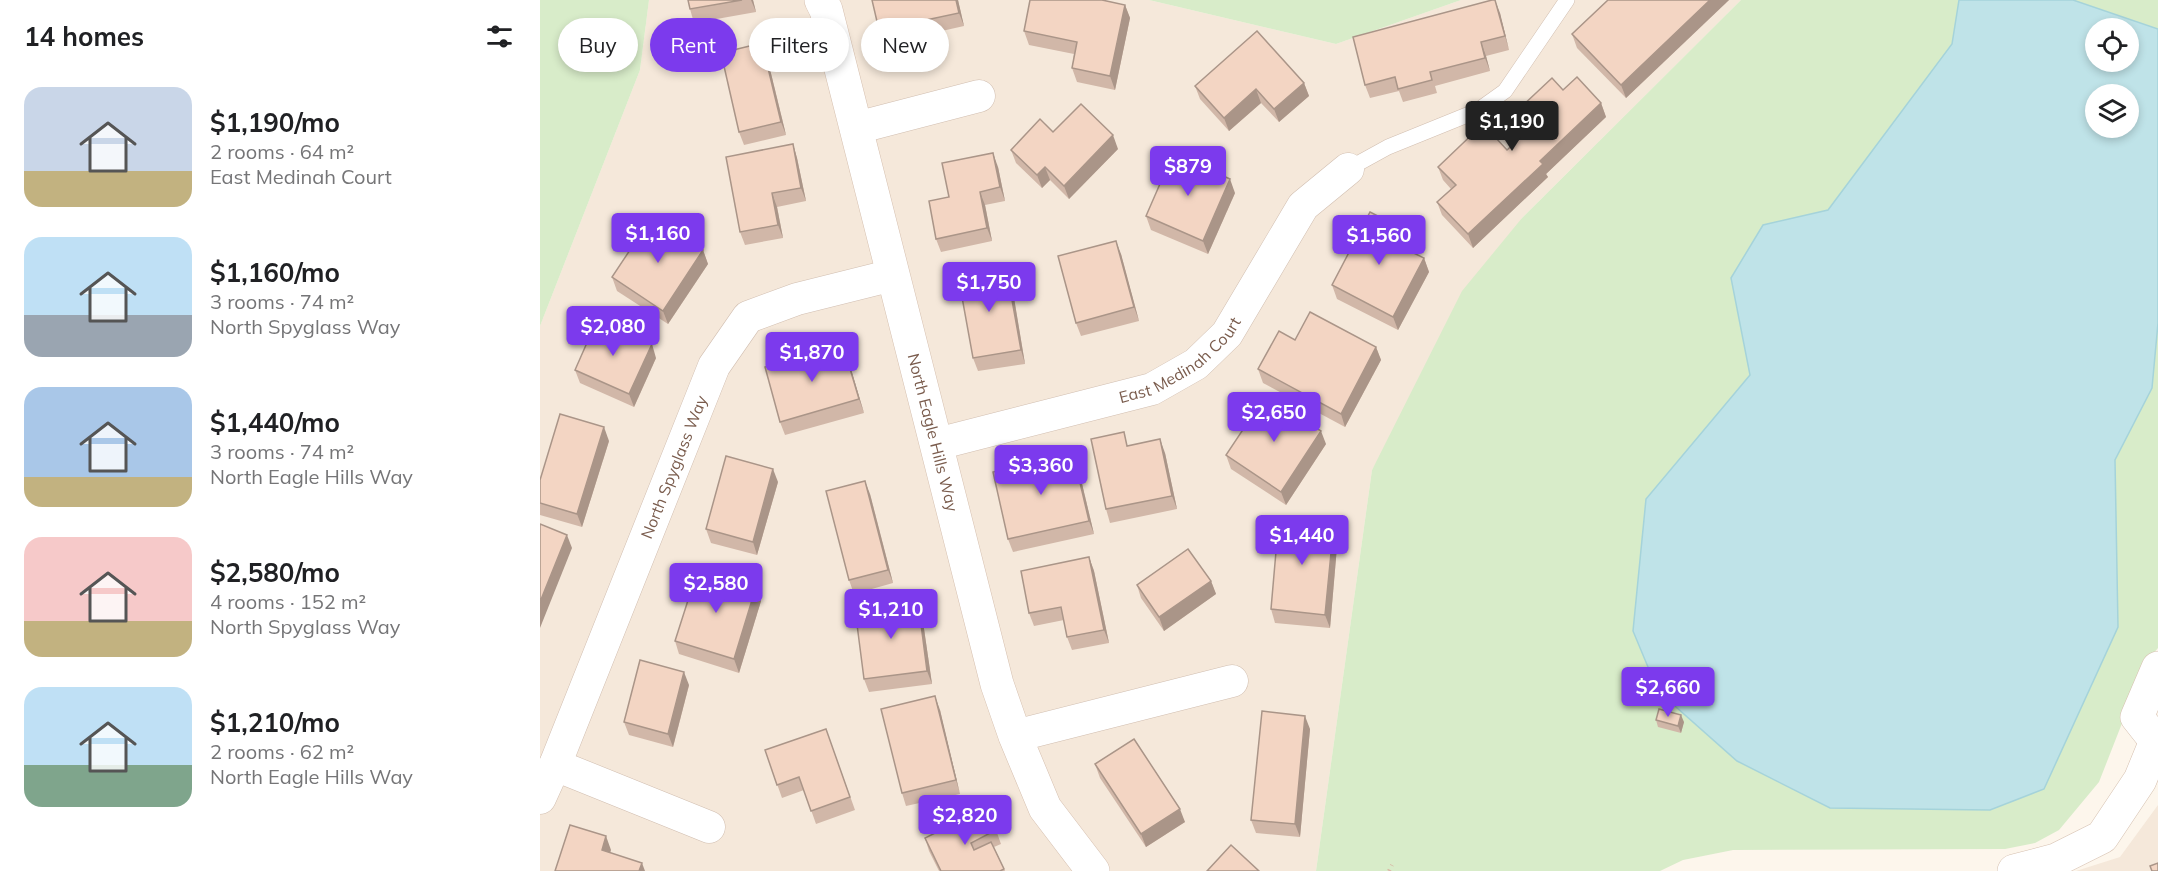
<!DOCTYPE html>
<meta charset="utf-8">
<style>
:root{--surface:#fff;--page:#f6f6f6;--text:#202124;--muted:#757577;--accent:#7c3aed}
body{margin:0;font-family:Mulish,sans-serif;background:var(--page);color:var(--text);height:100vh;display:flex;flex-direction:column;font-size:22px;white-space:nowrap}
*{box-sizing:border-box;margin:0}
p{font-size:20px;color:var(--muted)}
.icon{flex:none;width:33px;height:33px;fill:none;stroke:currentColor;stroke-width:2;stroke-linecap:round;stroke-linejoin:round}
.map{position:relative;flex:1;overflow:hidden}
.sheet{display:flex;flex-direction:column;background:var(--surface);width:540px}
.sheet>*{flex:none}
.top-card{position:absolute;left:18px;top:18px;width:570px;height:54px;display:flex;gap:12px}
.fabs{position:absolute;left:1545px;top:18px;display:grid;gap:12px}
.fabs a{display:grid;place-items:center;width:54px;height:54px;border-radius:50%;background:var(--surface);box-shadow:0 3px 9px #0003;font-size:30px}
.price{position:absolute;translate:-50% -51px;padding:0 14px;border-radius:6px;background:var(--accent);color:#fff;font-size:20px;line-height:39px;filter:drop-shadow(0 2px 3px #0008)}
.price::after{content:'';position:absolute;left:50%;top:36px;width:18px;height:14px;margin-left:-9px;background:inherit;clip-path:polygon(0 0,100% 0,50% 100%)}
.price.current{background:#222;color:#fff}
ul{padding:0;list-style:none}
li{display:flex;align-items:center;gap:18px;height:150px;padding:0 24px}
li span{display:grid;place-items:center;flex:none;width:168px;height:120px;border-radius:18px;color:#555}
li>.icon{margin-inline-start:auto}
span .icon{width:72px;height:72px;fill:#fffc;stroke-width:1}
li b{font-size:26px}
h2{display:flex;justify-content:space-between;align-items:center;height:72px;padding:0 24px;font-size:26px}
.pill{padding:0 21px;border-radius:27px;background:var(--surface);box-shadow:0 3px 9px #0003;font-size:21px;line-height:54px}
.pill.current{background:var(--accent);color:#fff}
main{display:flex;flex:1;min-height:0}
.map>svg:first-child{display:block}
.residential{fill:#f5e8da}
.green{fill:#d8ecc9;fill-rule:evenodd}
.water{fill:#bfe3e8;stroke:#a5d3da;stroke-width:1.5;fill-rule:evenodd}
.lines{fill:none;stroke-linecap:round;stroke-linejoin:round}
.lane-casing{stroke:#d1beb0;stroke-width:16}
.street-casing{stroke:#d1beb0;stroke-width:33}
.secondary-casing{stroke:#d6c0b0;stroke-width:34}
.path{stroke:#d9b8a5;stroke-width:4;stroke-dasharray:1.5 4.5;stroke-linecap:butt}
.lane{stroke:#fff;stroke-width:15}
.street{stroke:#fff;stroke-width:32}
.secondary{stroke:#fff;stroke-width:33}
.wall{fill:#d1b7a8}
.shaded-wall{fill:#aa9588}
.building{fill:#f3d5c3;stroke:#aa9588;stroke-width:1.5}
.labels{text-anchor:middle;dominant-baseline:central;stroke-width:5;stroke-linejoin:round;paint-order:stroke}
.street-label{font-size:16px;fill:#7a5c4d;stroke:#fffaf3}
</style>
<main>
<section class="sheet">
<h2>14 homes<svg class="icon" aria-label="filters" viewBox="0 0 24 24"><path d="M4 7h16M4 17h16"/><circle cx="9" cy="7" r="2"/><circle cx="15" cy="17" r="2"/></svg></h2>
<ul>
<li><span style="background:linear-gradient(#c9d6e8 70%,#c2b280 0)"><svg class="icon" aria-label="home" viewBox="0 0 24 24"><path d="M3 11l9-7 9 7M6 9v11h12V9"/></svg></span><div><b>$1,190/mo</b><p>2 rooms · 64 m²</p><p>East Medinah Court</p></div></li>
<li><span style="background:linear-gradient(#bfe0f5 65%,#9aa5b1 0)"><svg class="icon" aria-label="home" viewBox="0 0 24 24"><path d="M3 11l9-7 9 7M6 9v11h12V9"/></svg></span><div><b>$1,160/mo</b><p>3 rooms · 74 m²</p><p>North Spyglass Way</p></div></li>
<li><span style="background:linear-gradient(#a9c7e8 75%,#c2b280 0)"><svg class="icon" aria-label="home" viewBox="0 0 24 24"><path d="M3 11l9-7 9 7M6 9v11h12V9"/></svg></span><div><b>$1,440/mo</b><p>3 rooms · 74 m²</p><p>North Eagle Hills Way</p></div></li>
<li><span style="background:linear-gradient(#f6c9c9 70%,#c2b280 0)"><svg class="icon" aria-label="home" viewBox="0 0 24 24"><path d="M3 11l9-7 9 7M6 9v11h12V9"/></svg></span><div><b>$2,580/mo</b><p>4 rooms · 152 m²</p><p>North Spyglass Way</p></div></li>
<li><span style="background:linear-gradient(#bfe0f5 65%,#7fa58c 0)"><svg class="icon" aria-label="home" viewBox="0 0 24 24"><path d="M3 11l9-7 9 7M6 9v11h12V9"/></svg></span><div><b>$1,210/mo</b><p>2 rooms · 62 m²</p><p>North Eagle Hills Way</p></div></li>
</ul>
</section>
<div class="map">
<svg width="1618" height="871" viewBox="0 0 1618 871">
<rect width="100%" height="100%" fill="#fdf6ec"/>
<g class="residential">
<polygon points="109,0 609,0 796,44 921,0 1201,0 982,218 832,470 776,871 0,871 0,326 100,70"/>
<polygon points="1618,805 1618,871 1536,871 1580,857"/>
</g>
<g class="green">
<polygon points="0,0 109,0 100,70 0,326"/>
<polygon points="609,0 921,0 796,44"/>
<path d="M1201 0H1618V648L1606 662 1559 782 1519 830 1495 843 1465 849 1193 850 1143 860 1120 871H776L832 470 922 291 982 218ZM1556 28H1588V62H1556ZM1556 94H1588V128H1556Z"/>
</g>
<path class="water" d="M1419 0H1533L1618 29V323L1612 388 1575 460 1578 627 1504 789 1450 810 1290 808 1197 761 1118 691 1093 631 1106 499 1210 375 1191 278 1223 225 1288 210 1412 44ZM1556 28H1588V62H1556ZM1556 94H1588V128H1556Z"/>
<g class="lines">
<g class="lane-casing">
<polyline id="lane" points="808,169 848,147 937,111 965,91 1027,0"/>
</g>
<g class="street-casing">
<g id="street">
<polyline points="316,128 439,96"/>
<path id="s1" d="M397 444 612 389 656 364 687 334 763 206 808 169"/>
<polyline points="475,736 692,681"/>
<polyline points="15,765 169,827"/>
<path id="s2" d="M0 798 15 765 174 366 208 317 257 299 353 275"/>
</g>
</g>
<g class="secondary-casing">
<g id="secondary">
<path id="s3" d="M281 0 286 10 457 684 475 736 505 808 553 871"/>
<polyline points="1618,668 1597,717 1616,741 1618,740"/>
<polyline points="1474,871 1516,860 1562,837 1600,780 1616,741"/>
</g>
</g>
<polyline class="path" points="849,871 852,865"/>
<use href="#lane" class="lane"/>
<use href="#street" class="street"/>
<use href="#secondary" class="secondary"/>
</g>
<g class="wall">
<polygon points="148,0 213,0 216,12 154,23 150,9"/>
<polygon points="418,0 424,26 344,44 339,30"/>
<polygon points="1068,0 1189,0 1086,98 1037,48 1032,34"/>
<polygon points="585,5 590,18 575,90 537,82 532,68 534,54 489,45 484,31"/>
<polygon points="960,13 969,50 946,56 950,71 895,86 897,93 863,102 859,91 830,98 825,85"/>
<polygon points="227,57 246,135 204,145 199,132"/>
<polygon points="764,83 769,96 739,122 721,103 689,131 660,99 655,86"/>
<polygon points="1023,90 1061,103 1066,117 1006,174 1008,177 933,248 902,215 897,202 911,189 903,180 898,167 967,150 975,143 969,137 964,123"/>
<polygon points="513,132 578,149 529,199 510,180 502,188 476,163 471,150"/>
<polygon points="253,144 257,158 266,201 237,207 243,238 205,245 200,232"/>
<polygon points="458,167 465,201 445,205 452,241 401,252 396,239 409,197"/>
<polygon points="695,193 668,254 611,230 606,216"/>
<polygon points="867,231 872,245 868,251 884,258 889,272 858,330 797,299 792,285"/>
<polygon points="163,250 168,264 128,324 77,291 72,277"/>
<polygon points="581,254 599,321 541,336 536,323"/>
<polygon points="466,267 471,280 485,364 438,371 433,358"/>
<polygon points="755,340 836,347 841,360 805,427 723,383 718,369"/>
<polygon points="303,345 308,359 324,413 245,435 240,422"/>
<polygon points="116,358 94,407 40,383 35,370"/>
<polygon points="69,441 42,527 0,515 0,480"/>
<polygon points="786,444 746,505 691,469 686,455"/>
<polygon points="589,446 625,453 637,509 570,523 566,509"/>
<polygon points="538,467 554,534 473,552 468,539"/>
<polygon points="238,482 217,555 171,543 166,529"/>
<polygon points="330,494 353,583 314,594 309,580"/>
<polygon points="794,522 798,535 790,628 735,623 731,609"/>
<polygon points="549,557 554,571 569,643 532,650 527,637 524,620 494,626 489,613"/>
<polygon points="671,581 676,594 624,631 601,598 597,585"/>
<polygon points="221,601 199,673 139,654 135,641"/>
<polygon points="382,615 392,684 329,692 324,679"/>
<polygon points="149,685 133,747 89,735 84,722"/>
<polygon points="400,710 420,794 366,806 362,793"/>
<polygon points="1116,720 1144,722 1141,733 1118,727"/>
<polygon points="286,729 315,810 276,824 264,790 242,798 225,750"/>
<polygon points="770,729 760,837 716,833 711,820"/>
<polygon points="555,764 645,822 606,847 560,778"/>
<polygon points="456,830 461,844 454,847 465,871 399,871 389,851 385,838"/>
</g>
<g class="shaded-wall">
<polygon points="211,0 213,0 216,12"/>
<polygon points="416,0 418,0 424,26 419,13"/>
<polygon points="955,0 960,13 969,50 965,36"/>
<polygon points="1170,0 1189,0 1086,98 1081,85"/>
<polygon points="585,5 590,18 575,90 570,76"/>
<polygon points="941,42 946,56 950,71 945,58"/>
<polygon points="222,43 227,57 246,135 241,122"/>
<polygon points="764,83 769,96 739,122 734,109"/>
<polygon points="716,89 721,103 689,131 684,118"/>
<polygon points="1061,103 1066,117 1006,174 1008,177 933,248 928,234 1000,161"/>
<polygon points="573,135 578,149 529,199 524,186"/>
<polygon points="253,144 257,158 266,201 261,188"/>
<polygon points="453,153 458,167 465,201 460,187"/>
<polygon points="505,167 510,180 502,188 497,175"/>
<polygon points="690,179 695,193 668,254 663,241"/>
<polygon points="440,192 445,205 452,241 447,228"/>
<polygon points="232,193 237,207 243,238 238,225"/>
<polygon points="867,231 872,245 864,259 859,246"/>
<polygon points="576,241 581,254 599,321 594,307"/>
<polygon points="163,250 168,264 128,324 123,311"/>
<polygon points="884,258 889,272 858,330 853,317"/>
<polygon points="466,267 471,280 485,364 481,350"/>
<polygon points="112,344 116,358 94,407 89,394"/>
<polygon points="303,345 308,359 324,413 319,399"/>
<polygon points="836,347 841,360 805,427 801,414"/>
<polygon points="64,427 69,441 42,527 37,514"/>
<polygon points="781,431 786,444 746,505 741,492"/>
<polygon points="620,439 625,453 637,509 632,496"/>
<polygon points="533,453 538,467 554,534 549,521"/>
<polygon points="233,469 238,482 217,555 213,542"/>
<polygon points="325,481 330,494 353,583 348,570"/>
<polygon points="794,522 798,535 790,628 785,615"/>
<polygon points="27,535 32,548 0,628 0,602"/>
<polygon points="549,557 554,571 569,643 564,630"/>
<polygon points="671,581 676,594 624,631 619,617"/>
<polygon points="216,587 221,601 199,673 194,659"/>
<polygon points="378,601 382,615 392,684 387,671"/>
<polygon points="144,672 149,685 133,747 128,734"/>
<polygon points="395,696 400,710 420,794 416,780"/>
<polygon points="1141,715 1144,722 1141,733 1138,726"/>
<polygon points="765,716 770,729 760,837 755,824"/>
<polygon points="640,809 645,822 606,847 601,834"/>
<polygon points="66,836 71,850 67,864 62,850"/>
<polygon points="102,863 105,871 99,871"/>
</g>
<g class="building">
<polygon points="148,0 202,0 150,9"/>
<polygon points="332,0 416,0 419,13 339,30"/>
<polygon points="490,0 562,0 585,5 570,76 532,68 537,42 484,31"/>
<polygon points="952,0 955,0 965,36 941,42 945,58 890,72 892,80 858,89 855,77 825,85 813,37"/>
<polygon points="1068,0 1170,0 1081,85 1032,34"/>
<polygon points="717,31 764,83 734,109 716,89 684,118 655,86"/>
<polygon points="222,43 241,122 199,132 181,53"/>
<polygon points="1037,77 1061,103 1000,161 1003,164 928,234 897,202 916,185 898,167 943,124 967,150 979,139 964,123 1012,78 1023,90"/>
<polygon points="541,104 573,135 524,186 505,167 497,175 471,150 500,119 513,132"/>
<polygon points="253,144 261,188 232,193 238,225 200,232 186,157"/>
<polygon points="453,153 460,187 440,192 447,228 396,239 389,201 409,197 402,163"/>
<polygon points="633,154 690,179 663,241 606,216"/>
<polygon points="830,212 867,231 859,246 884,258 853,317 792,285"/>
<polygon points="112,217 163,250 123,311 72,277"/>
<polygon points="576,241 594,307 536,323 518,256"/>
<polygon points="466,267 481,350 433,358 418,275"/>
<polygon points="770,312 836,347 801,414 718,369 739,331 755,340"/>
<polygon points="57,320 112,344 89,394 35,370"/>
<polygon points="303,345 319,399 240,422 225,367"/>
<polygon points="726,395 781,431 741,492 686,455"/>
<polygon points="20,414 64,427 37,514 0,503 0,480"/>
<polygon points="584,432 587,446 620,439 632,496 566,509 551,439"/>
<polygon points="533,453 549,521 468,539 453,472"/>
<polygon points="186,456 233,469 213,542 166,529"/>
<polygon points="325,481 348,570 309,580 286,491"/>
<polygon points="739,517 794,522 785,615 731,609"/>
<polygon points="0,524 27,535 0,602"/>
<polygon points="648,549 671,581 619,617 597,585"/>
<polygon points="549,557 564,630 527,637 521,607 489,613 481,571"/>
<polygon points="158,569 216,587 194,659 135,641"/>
<polygon points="378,601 387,671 324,679 315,609"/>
<polygon points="100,660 144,672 128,734 84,722"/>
<polygon points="395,696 416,780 362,793 341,709"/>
<polygon points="1119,709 1141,715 1138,726 1116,720"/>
<polygon points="722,711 765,716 755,824 711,820"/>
<polygon points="286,729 310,797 271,811 259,777 237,785 225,750"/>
<polygon points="594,739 640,809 601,834 555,764"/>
<polygon points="445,808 456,830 431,843 434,850 451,842 464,869 460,871 401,871 385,838"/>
<polygon points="30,825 66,836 62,850 102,863 99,871 15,871"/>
<polygon points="691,845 719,871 667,871"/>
<polygon points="1618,863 1618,871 1612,871 1610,866"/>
</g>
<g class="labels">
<g class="street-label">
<text stroke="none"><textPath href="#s1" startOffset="261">East Medinah Court</textPath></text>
<text stroke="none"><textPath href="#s3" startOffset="447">North Eagle Hills Way</textPath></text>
<text stroke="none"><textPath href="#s2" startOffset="357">North Spyglass Way</textPath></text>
</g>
</g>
</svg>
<div class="fabs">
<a><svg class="icon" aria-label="locate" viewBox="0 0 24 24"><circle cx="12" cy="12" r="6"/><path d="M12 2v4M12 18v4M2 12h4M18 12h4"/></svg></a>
<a><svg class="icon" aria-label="layers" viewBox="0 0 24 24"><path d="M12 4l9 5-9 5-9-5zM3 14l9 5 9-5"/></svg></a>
</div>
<b class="price current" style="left:972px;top:152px">$1,190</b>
<b class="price" style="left:648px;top:197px">$879</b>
<b class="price" style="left:118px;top:264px">$1,160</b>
<b class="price" style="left:839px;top:266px">$1,560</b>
<b class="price" style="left:449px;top:313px">$1,750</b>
<b class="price" style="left:73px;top:357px">$2,080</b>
<b class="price" style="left:272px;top:383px">$1,870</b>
<b class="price" style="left:734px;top:443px">$2,650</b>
<b class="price" style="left:501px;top:496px">$3,360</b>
<b class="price" style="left:762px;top:566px">$1,440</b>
<b class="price" style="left:176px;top:614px">$2,580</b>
<b class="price" style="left:351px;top:640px">$1,210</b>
<b class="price" style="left:1128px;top:718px">$2,660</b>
<b class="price" style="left:425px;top:846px">$2,820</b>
<div class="top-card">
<a class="pill">Buy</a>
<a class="pill current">Rent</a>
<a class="pill">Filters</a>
<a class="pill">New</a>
</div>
</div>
</main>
